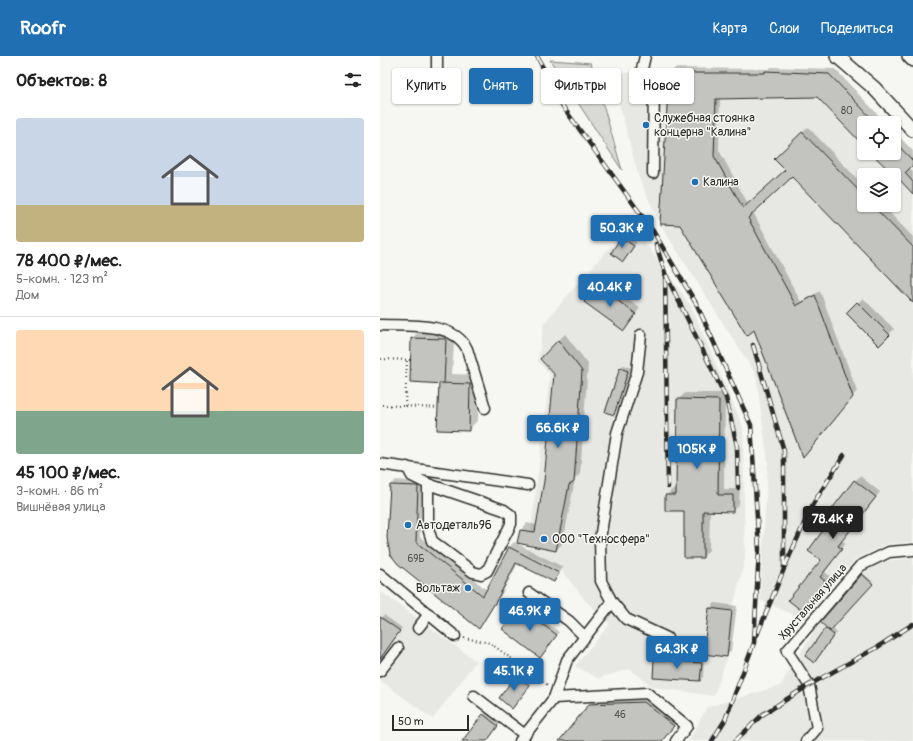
<!DOCTYPE html>
<html lang="ru">
<meta charset="utf-8">
<style>
:root{--surface:#fff;--page:#f6f6f6;--text:#222;--muted:#767676;--line:#e0e0e0;--accent:#1f6fb2}
body{margin:0;font-family:Pangolin,sans-serif;background:var(--page);color:var(--text);height:100vh;display:flex;flex-direction:column;font-size:15px;white-space:nowrap}
*{box-sizing:border-box;margin:0}
p{font-size:13px;color:var(--muted)}
.icon{flex:none;width:22px;height:22px;fill:none;stroke:currentColor;stroke-width:2;stroke-linecap:round;stroke-linejoin:round}
.map{position:relative;flex:1;overflow:hidden}
.drawer{display:flex;flex-direction:column;background:var(--surface);width:380px}
.drawer>*{flex:none}
.hud{position:absolute;left:12px;top:12px;width:380px;height:36px;display:flex;gap:8px}
.tools{position:absolute;left:477px;top:60px;display:grid;gap:8px}
.tools a{display:grid;place-items:center;width:44px;height:44px;border-radius:4px;background:var(--surface);box-shadow:0 1px 3px #0004;font-size:20px}
.scale{position:absolute;left:12px;bottom:10px;width:77px;box-sizing:border-box;padding-left:4px;border:2px solid #2b2b2b;border-top:0;font-size:11px;line-height:14px;white-space:nowrap;color:#2b2b2b;-webkit-text-stroke:3px #f6f6f2;paint-order:stroke}
.price{position:absolute;translate:-50% -34px;padding:0 9px;border-radius:4px;background:var(--accent);color:#fff;font-size:13px;line-height:26px;filter:drop-shadow(0 1px 2px #0008)}
.price::after{content:'';position:absolute;left:50%;top:24px;width:12px;height:9px;margin-left:-6px;background:inherit;clip-path:polygon(0 0,100% 0,50% 100%)}
.price.current{background:#222;color:#fff}
ul{padding:0;list-style:none}
li{display:grid;align-content:center;gap:8px;height:212px;padding:0 16px}
li+li{border-top:1px solid var(--line)}
li span{display:grid;place-items:center;height:124px;border-radius:4px;color:#555}
li>.icon{margin-inline-start:auto}
span .icon{width:72px;height:72px;fill:#fffc;stroke-width:1}
li b{font-size:17px}
h2{display:flex;justify-content:space-between;align-items:center;height:48px;padding:0 16px;font-size:17px}
.pill{padding:0 14px;border-radius:4px;background:var(--surface);box-shadow:0 1px 3px #0004;font-size:14px;line-height:36px}
.pill.current{background:var(--accent);color:#fff}
header{display:flex;align-items:center;gap:24px;box-sizing:border-box;height:56px;padding:0 20px;background:var(--accent);color:#fff}
header strong{font-size:19px}
nav{display:flex;gap:22px;margin-inline-start:auto;font-size:14px}
main{display:flex;flex:1;min-height:0}
.map>svg:first-child{display:block}
.built{fill:#e7e7e3;fill-rule:evenodd}
.green{fill:#d9d9d5;stroke:#828280}
.shadow{fill:#0003}
.building{fill:#c3c3c0;stroke:#2b2b2b}
.lines{fill:none;stroke-linecap:round;stroke-linejoin:round}
.minor-casing{stroke:#2b2b2b;stroke-width:13}
.major-casing{stroke:#2b2b2b;stroke-width:16}
.path{stroke:#2b2b2b;stroke-width:2;stroke-dasharray:1 3;stroke-linecap:butt}
.minor{stroke:#f6f6f2;stroke-width:10}
.major{stroke:#f6f6f2;stroke-width:13}
.rail-casing{stroke:#2b2b2b;stroke-width:4.5}
.rail{stroke:#f6f6f2;stroke-width:3;stroke-dasharray:9;stroke-linecap:butt}
.poi-dot{fill:#1f6fb2;stroke:#f6f6f2;stroke-width:1.5}
.labels{text-anchor:middle;dominant-baseline:central;stroke-width:3;stroke-linejoin:round;paint-order:stroke}
.number-label{font-size:10px;fill:#515150}
.poi-label{font-size:12px;fill:#2b2b2b;stroke:#f6f6f2;text-anchor:start}
.street-label{font-size:12px;fill:#2b2b2b;stroke:#f6f6f2}
</style>
<header>
<strong>Roofr</strong>
<nav><a>Карта</a><a>Слои</a><a>Поделиться</a></nav>
</header>
<main>
<section class="drawer">
<h2>Объектов: 8<svg class="icon" aria-label="filters" viewBox="0 0 24 24"><path d="M4 7h16M4 17h16"/><circle cx="9" cy="7" r="2"/><circle cx="15" cy="17" r="2"/></svg></h2>
<ul>
<li><span style="background:linear-gradient(#c9d6e8 70%,#c2b280 0)"><svg class="icon" aria-label="home" viewBox="0 0 24 24"><path d="M3 11l9-7 9 7M6 9v11h12V9"/></svg></span><div><b>78 400 ₽/мес.</b><p>5-комн. · 123 m²</p><p>Дом</p></div></li>
<li><span style="background:linear-gradient(#ffd9b3 65%,#7fa58c 0)"><svg class="icon" aria-label="home" viewBox="0 0 24 24"><path d="M3 11l9-7 9 7M6 9v11h12V9"/></svg></span><div><b>45 100 ₽/мес.</b><p>3-комн. · 86 m²</p><p>Вишнёвая улица</p></div></li>
</ul>
</section>
<div class="map">
<svg width="533" height="685" viewBox="0 0 533 685">
<rect width="100%" height="100%" fill="#f6f6f2"/>
<filter id="ink" filterUnits="userSpaceOnUse"><feTurbulence type="fractalNoise" baseFrequency=".025" numOctaves="2"/><feDisplacementMap in="SourceGraphic" scale="8" xChannelSelector="R" yChannelSelector="G"/><feConvolveMatrix kernelMatrix="1 2 1 2 8 2 1 2 1" color-interpolation-filters="sRGB"/></filter>
<g filter="url(#ink)">
<g class="built">
<path d="M385 15 449 18 496 67H484V97H514L533 105V486L507 488 476 503 421 562 380 544 388 406 376 319 280 168 259 122 231 17H385ZM484 119H514V149H484Z"/>
<polygon points="252,169 311,250 363,371 365,503 352,555 347,601 334,640 273,631 250,613 218,622 195,610 230,568 206,545 181,514 148,498 170,319 158,305 164,267 247,171"/>
<polygon points="533,502 533,685 309,685 327,651 400,630 436,572 480,518 505,505"/>
<polygon points="0,535 96,605 53,663 0,624"/>
</g>
<polygon class="green" points="170,4 211,7 242,114"/>
<g class="shadow">
<polygon points="391,11 455,13 506,67 484,67 484,89 437,40 340,42 339,94 368,148 406,113 395,103 428,71 484,130 484,149 502,149 533,181 533,246 412,120 373,156 421,246 440,235 477,335 428,396 290,17 295,12 389,13"/>
<polygon points="514,75 533,95 533,108 529,112 533,116 533,136 520,121 514,122 514,119 505,119 510,115 492,97 514,97"/>
<polygon points="245,179 257,186 243,205 242,182"/>
<polygon points="221,225 260,252 244,273 216,230"/>
<polygon points="483,242 514,273 499,289 468,257"/>
<polygon points="42,272 75,273 72,318 100,319 98,364 88,374 61,326 31,325 32,282"/>
<polygon points="185,278 208,308 200,418 195,423 183,487 176,494 139,486 141,474 147,467 157,469 165,425 175,318 161,303"/>
<polygon points="244,309 251,312 237,354 234,357 240,312"/>
<polygon points="305,337 345,337 344,433 360,433 359,448 353,454 330,454 329,494 323,501 305,454 286,440 293,433 297,433 298,344"/>
<polygon points="480,420 500,436 462,485 466,487 445,516 450,520 427,549 443,504 475,425"/>
<polygon points="16,424 42,426 40,481 107,534 129,491 134,486 183,511 178,520 173,525 138,507 123,536 99,572 19,507 11,429"/>
<polygon points="484,518 493,526 452,572 457,576 437,603 448,572 442,566"/>
<polygon points="335,547 357,550 351,595 346,600 330,552"/>
<polygon points="143,548 179,576 163,597 124,573"/>
<polygon points="4,559 22,572 0,603 0,563"/>
<polygon points="278,601 324,605 323,621 320,624 275,605"/>
<polygon points="140,617 152,626 135,648 120,642"/>
<polygon points="269,641 298,665 282,685 181,685 215,643"/>
<polygon points="107,655 121,666 106,685 83,685"/>
</g>
<g class="building">
<polygon points="385,15 449,18 496,67 484,67 484,90 437,41 336,43 334,100 363,152 405,114 394,103 422,76 484,140 484,149 492,149 533,191 533,247 412,121 368,162 416,250 435,239 473,341 423,402 374,274 367,280 300,169 280,168 289,17 385,17"/>
<polygon points="514,85 533,105 533,109 525,117 533,126 533,138 519,123 514,128 514,119 491,97 514,97"/>
<polygon points="241,181 254,190 243,206 231,197"/>
<polygon points="216,229 256,258 244,275 204,246"/>
<polygon points="477,246 510,279 499,290 466,257"/>
<polygon points="31,282 66,283 64,328 30,326"/>
<polygon points="178,284 202,315 194,426 189,429 176,495 137,487 140,474 155,476 164,425 174,318 160,303"/>
<polygon points="240,312 248,315 234,359 225,356"/>
<polygon points="59,327 90,328 89,375 57,374"/>
<polygon points="297,343 339,344 338,439 353,439 353,456 323,455 323,502 304,502 304,455 285,455 285,439 296,439"/>
<polygon points="474,424 496,441 458,490 462,493 440,521 446,526 422,555 408,544 441,504 428,495 449,466 445,462"/>
<polygon points="10,429 38,430 36,486 103,540 129,491 179,517 174,526 136,507 118,542 99,573 18,508 10,498 7,482"/>
<polygon points="482,518 493,528 450,575 440,566"/>
<polygon points="139,551 177,579 160,602 122,573"/>
<polygon points="329,552 352,555 347,601 323,598"/>
<polygon points="0,561 20,575 0,603"/>
<polygon points="445,572 454,579 434,607 425,600"/>
<polygon points="274,604 322,607 320,625 273,622"/>
<polygon points="136,619 150,630 132,653 119,642"/>
<polygon points="264,646 294,670 282,685 179,685 209,648"/>
<polygon points="103,658 118,670 107,685 82,685"/>
</g>
<g class="lines">
<g class="minor-casing">
<g id="minor">
<polyline points="57,0 57,18"/>
<polyline points="265,0 261,17 274,24 273,117"/>
<path d="M0 269C26 270 74 265 87 293L105 352"/>
<polyline points="261,279 257,316 237,377 220,483 221,525 232,546 246,563 287,582"/>
<polyline points="0,408 148,429"/>
<polyline points="27,411 32,420 48,428 124,454 131,459 131,468 107,515 101,518 93,516 52,485 48,472 48,428"/>
<polyline points="0,518 75,580"/>
<polyline points="149,537 189,565 205,581"/>
<polyline points="38,572 49,558"/>
<polyline points="0,615 18,592"/>
<polyline points="94,640 145,679"/>
<polyline points="174,642 267,637 307,670 296,685"/>
<polyline points="140,685 174,642 187,604 232,546"/>
<polyline points="426,685 437,672 429,629 407,595 480,510 509,496 533,494"/>
</g>
</g>
<g class="major-casing">
<g id="major">
<polyline points="457,0 494,32 533,74"/>
<polyline points="529,0 533,4"/>
</g>
</g>
<g class="path">
<polyline points="1,303 30,304"/>
<polyline points="2,349 58,352"/>
<polyline points="25,350 27,304"/>
<polyline points="84,582 110,587 169,630"/>
</g>
<use href="#minor" class="minor"/>
<use href="#major" class="major"/>
<g class="rail-casing">
<g id="rail">
<polyline points="157,0 181,48 273,175 317,249 371,369 379,493 374,587 345,664 332,685"/>
<polyline points="276,188 285,217 288,431"/>
<polyline points="286,219 346,342 357,390 358,432"/>
<polyline points="373,289 404,395 404,513 377,579"/>
<polyline points="405,510 433,448 464,399"/>
<polyline points="355,685 382,659 429,629 496,592 533,568"/>
</g>
</g>
<use href="#rail" class="rail"/>
</g>
</g>
<g class="poi-dot">
<circle cx="266" cy="69" r="4"/>
<circle cx="315" cy="126" r="4"/>
<circle cx="28" cy="469" r="4"/>
<circle cx="164" cy="483" r="4"/>
<circle cx="88" cy="532" r="4"/>
</g>
<g class="labels">
<g class="number-label">
<text x="467" y="55">80</text>
<text x="36" y="503">69Б</text>
<text x="240" y="659">46</text>
</g>
<g class="poi-label">
<text x="274" y="62">Служебная стоянка<tspan x="274" dy="14">концерна "Калина"</tspan></text>
<text x="323" y="126">Калина</text>
<text x="36" y="469">Автодеталь96</text>
<text x="172" y="483">ООО "Техносфера"</text>
<text x="80" y="532" text-anchor="end">Вольтаж</text>
</g>
<g class="street-label">
<text transform="translate(433 546) rotate(-49)">Хрустальная улица</text>
</g>
</g>
</svg>
<div class="tools">
<a><svg class="icon" aria-label="locate" viewBox="0 0 24 24"><circle cx="12" cy="12" r="6"/><path d="M12 2v4M12 18v4M2 12h4M18 12h4"/></svg></a>
<a><svg class="icon" aria-label="layers" viewBox="0 0 24 24"><path d="M12 4l9 5-9 5-9-5zM3 14l9 5 9-5"/></svg></a>
</div>
<div class="scale">50 m</div>
<b class="price" style="left:242px;top:193px">50.3K ₽</b>
<b class="price" style="left:230px;top:252px">40.4K ₽</b>
<b class="price" style="left:178px;top:393px">66.6K ₽</b>
<b class="price" style="left:317px;top:414px">105K ₽</b>
<b class="price current" style="left:453px;top:484px">78.4K ₽</b>
<b class="price" style="left:150px;top:576px">46.9K ₽</b>
<b class="price" style="left:297px;top:614px">64.3K ₽</b>
<b class="price" style="left:134px;top:636px">45.1K ₽</b>
<div class="hud">
<a class="pill">Купить</a>
<a class="pill current">Снять</a>
<a class="pill">Фильтры</a>
<a class="pill">Новое</a>
</div>
</div>
</main>
